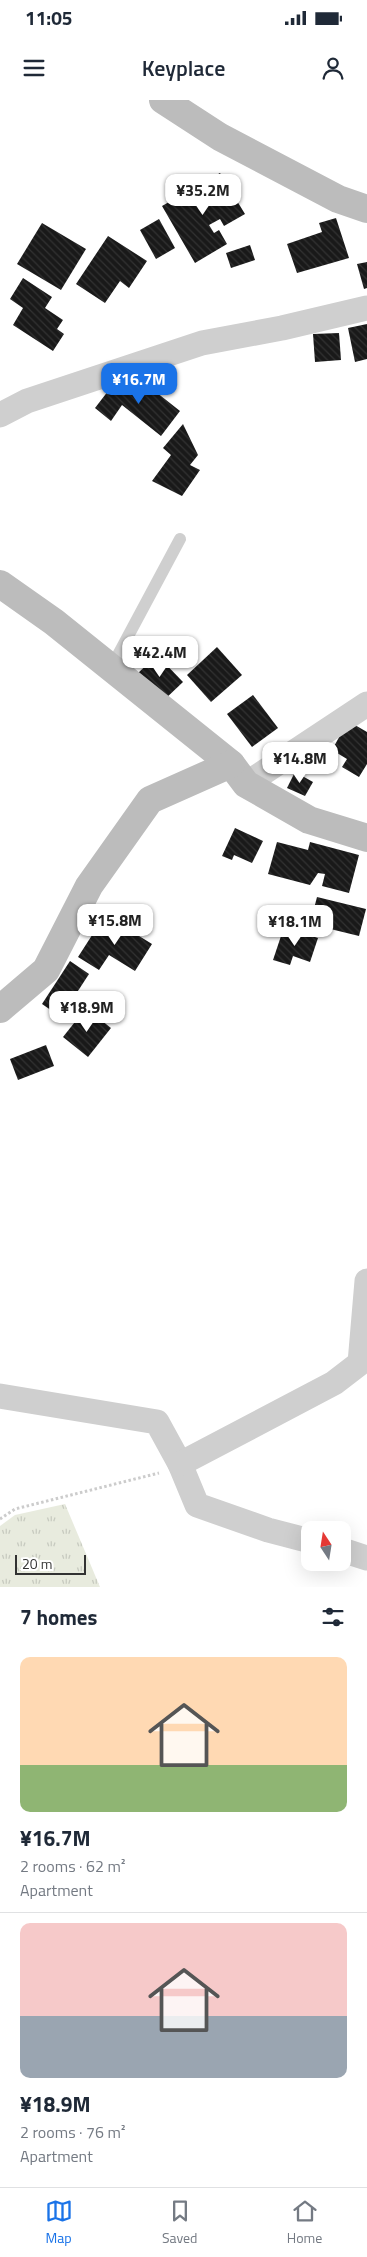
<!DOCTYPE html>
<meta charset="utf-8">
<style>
:root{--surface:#fff;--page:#f6f6f7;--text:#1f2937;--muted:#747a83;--line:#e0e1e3;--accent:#1a73e8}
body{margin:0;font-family:"Titillium Web",sans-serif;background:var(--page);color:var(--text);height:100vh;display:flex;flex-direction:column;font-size:19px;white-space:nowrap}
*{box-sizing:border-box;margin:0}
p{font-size:16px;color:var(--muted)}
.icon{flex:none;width:28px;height:28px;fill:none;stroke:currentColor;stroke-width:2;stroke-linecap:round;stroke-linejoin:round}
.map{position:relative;height:1487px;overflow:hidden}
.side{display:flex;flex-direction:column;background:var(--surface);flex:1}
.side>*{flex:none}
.needle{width:32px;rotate:348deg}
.buttons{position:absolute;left:301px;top:1421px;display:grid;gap:10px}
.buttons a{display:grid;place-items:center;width:50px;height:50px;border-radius:10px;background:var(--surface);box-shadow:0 5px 20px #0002;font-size:25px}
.scale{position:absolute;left:15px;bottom:12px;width:71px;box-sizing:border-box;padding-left:5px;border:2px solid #323232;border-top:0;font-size:14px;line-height:18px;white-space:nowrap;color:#323232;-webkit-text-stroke:4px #fff;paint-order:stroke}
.price{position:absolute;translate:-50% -42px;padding:0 11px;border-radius:10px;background:#fff;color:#222;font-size:16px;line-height:32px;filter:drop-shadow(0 1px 2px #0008)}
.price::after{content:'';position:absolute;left:50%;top:30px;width:15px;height:11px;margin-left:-8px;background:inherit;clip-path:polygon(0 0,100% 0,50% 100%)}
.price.on{background:var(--accent);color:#fff}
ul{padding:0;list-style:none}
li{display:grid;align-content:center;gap:10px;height:265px;padding:0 20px}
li+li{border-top:1px solid var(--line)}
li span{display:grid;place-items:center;height:155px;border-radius:10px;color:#555}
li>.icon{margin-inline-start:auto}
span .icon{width:90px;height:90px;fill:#fffc;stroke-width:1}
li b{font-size:21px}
h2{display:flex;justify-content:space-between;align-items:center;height:60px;padding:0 20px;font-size:21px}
.status{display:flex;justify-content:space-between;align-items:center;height:35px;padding:0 25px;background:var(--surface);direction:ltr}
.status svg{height:14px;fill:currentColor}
header{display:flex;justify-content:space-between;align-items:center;height:65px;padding:0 20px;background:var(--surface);font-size:22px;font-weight:600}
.menu{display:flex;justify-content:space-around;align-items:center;height:70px;border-top:1px solid var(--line);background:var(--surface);font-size:14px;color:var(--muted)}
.menu a{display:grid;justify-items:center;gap:2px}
.menu .on{color:var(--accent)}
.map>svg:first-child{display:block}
.grass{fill:url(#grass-tufts)}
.building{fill:url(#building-back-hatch)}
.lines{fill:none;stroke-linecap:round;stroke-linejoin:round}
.path{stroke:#ccc;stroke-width:3;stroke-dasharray:2.5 2.5;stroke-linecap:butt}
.lane{stroke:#cfcfcf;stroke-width:12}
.street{stroke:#cfcfcf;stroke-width:25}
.secondary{stroke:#bcbcbc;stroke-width:28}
</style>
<div class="status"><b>11:05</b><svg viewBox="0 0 49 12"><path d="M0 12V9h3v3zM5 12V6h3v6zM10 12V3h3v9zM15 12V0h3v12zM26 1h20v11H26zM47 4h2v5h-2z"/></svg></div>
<header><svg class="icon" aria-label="menu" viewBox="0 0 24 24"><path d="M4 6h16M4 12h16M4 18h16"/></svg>Keyplace<svg class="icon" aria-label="person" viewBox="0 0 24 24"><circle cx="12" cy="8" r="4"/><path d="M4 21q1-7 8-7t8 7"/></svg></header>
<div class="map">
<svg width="367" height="1487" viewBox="0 0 367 1487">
<defs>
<pattern id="grass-tufts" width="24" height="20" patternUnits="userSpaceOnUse" patternTransform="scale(1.25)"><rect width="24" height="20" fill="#e8ebde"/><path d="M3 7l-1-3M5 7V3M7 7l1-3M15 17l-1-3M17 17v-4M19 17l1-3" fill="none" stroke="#c7cabf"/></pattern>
<pattern id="building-back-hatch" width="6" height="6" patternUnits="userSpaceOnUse" patternTransform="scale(1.25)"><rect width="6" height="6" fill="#191919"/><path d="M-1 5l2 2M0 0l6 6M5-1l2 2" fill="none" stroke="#323232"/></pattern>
</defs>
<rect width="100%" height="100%" fill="#fff"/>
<polygon class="grass" points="65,1404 100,1487 0,1487 0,1426 15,1415"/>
<g class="building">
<polygon points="220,73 245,114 224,126 220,119 209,125 214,133 219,130 227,144 195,163 162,106"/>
<polygon points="336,118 349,158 297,173 287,144 322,132 319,123"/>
<polygon points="159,119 175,148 156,159 140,130"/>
<polygon points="42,123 86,149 61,190 17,164"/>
<polygon points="108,136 147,161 129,188 120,181 105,203 76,184"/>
<polygon points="250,145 255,160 231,168 226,153"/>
<polygon points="367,162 367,188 364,189 357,164"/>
<polygon points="23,178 52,197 45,208 63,220 57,229 64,234 53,251 13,225 23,208 10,199"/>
<polygon points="367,224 367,259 355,262 348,228"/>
<polygon points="339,233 341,260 315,262 313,234"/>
<polygon points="137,277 180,311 161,336 122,305 111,321 95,308 115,282 126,290"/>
<polygon points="183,324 198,355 190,365 200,370 182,396 152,381 171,355 163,348"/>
<polygon points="217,547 242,575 211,602 187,575"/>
<polygon points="157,555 183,582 163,601 137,574"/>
<polygon points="253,595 278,628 252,647 227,614"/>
<polygon points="348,621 367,632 367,664 359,677 342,667 347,659 332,650"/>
<polygon points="295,672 313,682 305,696 287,688"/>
<polygon points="235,728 263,741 252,763 234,755 232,760 222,756"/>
<polygon points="277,742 308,750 310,742 359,755 349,793 322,786 325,774 318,773 310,785 268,774"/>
<polygon points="317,797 366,809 359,836 310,824"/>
<polygon points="105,815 152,844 135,871 109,855 99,870 78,857"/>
<polygon points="284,827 318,838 310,862 293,856 290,865 273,860"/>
<polygon points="70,861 89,874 61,917 42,904"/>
<polygon points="86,908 111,928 88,957 63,937"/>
<polygon points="46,945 54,966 18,980 10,959"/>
</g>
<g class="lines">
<polyline class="path" points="0,1419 15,1409 159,1373"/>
<polyline class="lane" points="111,568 180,439"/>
<g class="street">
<polyline points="0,315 27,301 202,243 282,228 367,208"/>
<polyline points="246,684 367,604"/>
<polyline points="0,1296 157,1322 180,1364 197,1405 268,1430 310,1441"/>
<polyline points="180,1364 334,1283 360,1263 367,1181"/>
<polyline points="342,1450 367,1458"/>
</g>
<g class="secondary">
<polyline points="163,0 220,37 338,99 367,109"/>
<polyline points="0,484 54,522 231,664 246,684 309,720 367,738"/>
<polyline points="0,909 46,870 89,786 150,700 231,664"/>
</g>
</g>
</svg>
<div class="buttons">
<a><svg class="needle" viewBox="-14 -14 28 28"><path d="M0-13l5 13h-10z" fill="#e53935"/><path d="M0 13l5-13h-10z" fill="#747a83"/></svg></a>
</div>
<div class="scale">20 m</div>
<b class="price" style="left:203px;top:116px">¥35.2M</b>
<b class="price on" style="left:139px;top:305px">¥16.7M</b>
<b class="price" style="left:160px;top:578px">¥42.4M</b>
<b class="price" style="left:300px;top:684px">¥14.8M</b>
<b class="price" style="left:115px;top:846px">¥15.8M</b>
<b class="price" style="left:295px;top:847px">¥18.1M</b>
<b class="price" style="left:87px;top:933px">¥18.9M</b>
</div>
<section class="side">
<h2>7 homes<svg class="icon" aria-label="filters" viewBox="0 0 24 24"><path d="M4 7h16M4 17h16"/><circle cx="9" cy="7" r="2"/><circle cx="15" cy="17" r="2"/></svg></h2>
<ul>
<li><span style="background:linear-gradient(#ffd9b3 70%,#8fb573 0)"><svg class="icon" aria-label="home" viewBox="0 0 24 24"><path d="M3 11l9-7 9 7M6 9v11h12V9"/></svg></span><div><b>¥16.7M</b><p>2 rooms · 62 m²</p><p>Apartment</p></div></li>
<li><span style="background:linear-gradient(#f6c9c9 60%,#9aa5b1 0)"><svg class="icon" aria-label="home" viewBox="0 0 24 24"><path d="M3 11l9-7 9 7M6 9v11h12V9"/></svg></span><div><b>¥18.9M</b><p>2 rooms · 76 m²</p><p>Apartment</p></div></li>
</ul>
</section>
<nav class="menu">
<a class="on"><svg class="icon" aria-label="map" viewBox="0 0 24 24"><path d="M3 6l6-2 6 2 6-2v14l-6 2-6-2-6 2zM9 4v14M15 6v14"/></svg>Map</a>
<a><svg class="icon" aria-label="saved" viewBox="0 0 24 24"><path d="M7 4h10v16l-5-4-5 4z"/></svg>Saved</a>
<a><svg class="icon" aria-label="home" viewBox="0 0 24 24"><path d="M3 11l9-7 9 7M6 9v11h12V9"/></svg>Home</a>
</nav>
